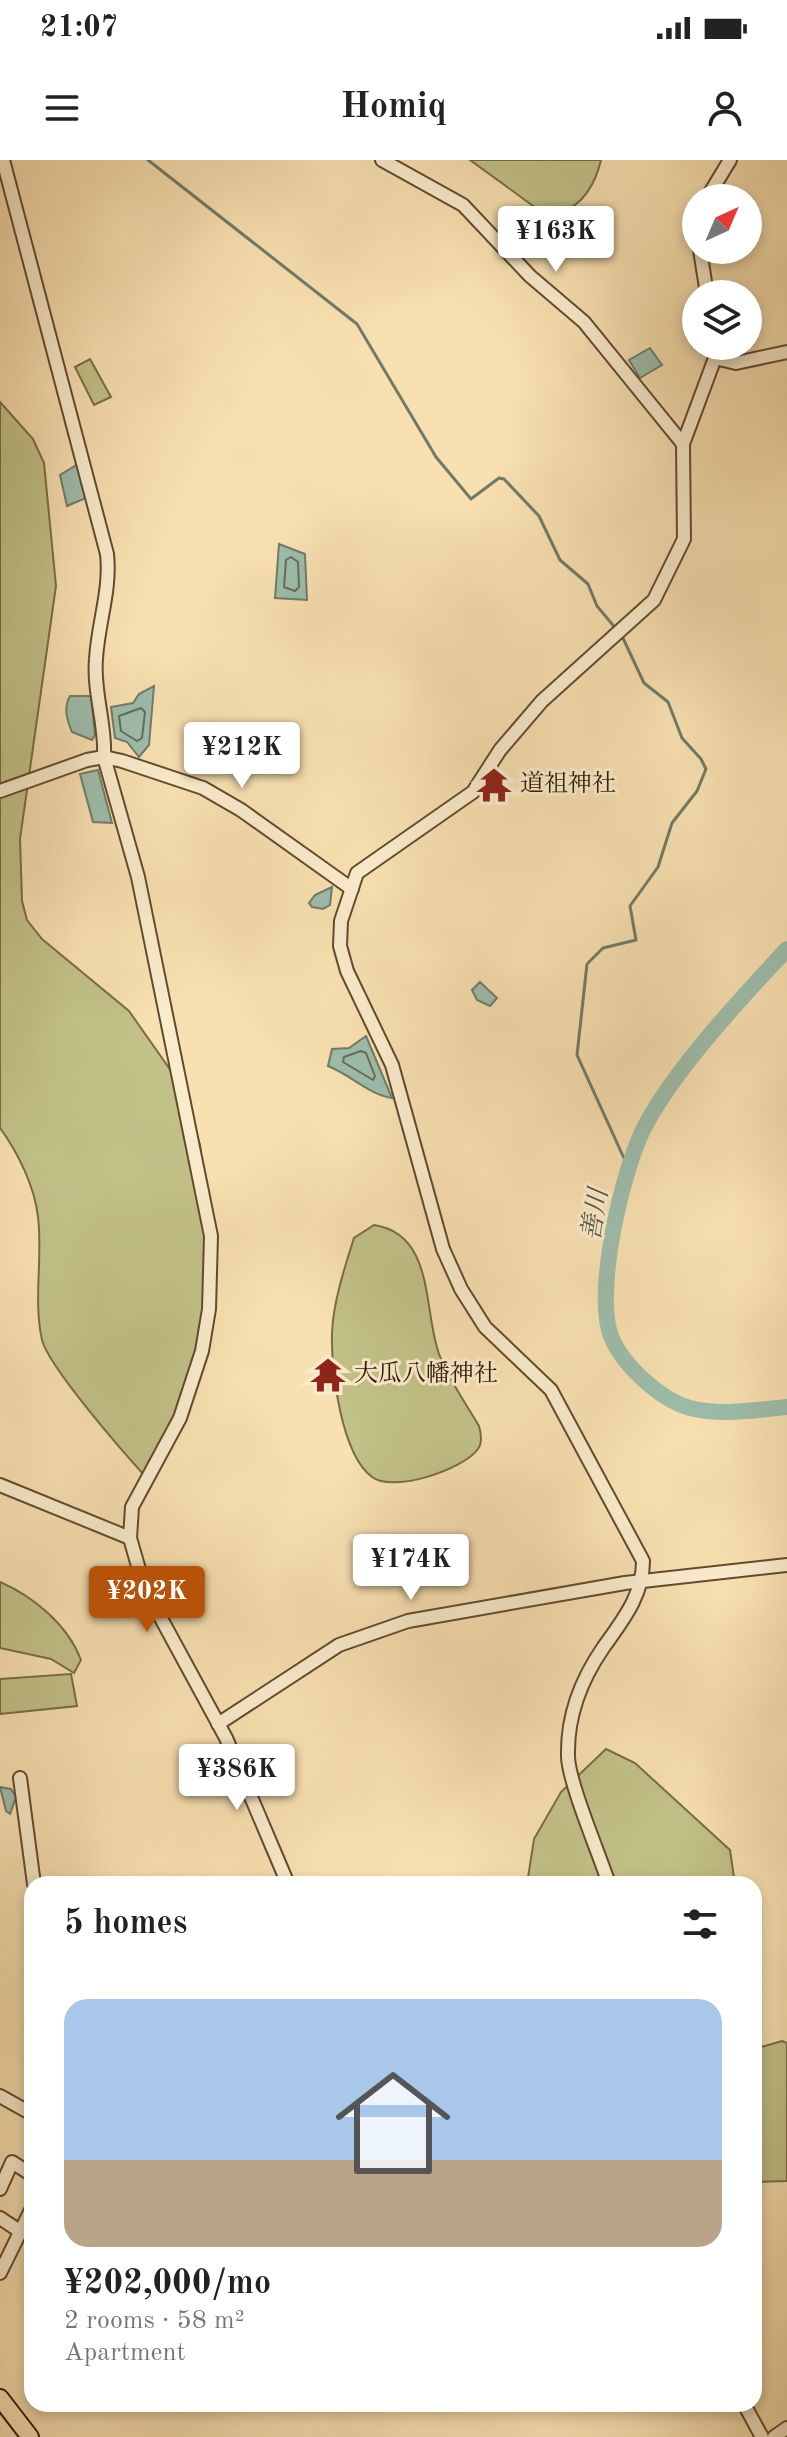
<!DOCTYPE html>
<meta charset="utf-8">
<style>
:root{--surface:#fff;--page:#f6f6f6;--text:#222;--muted:#767676;--accent:#b45309}
body{margin:0;font-family:"Old Standard TT","Noto Serif JP",serif;background:var(--page);color:var(--text);height:100vh;display:flex;flex-direction:column;font-size:30px;white-space:nowrap}
*{box-sizing:border-box;margin:0}
p{font-size:26px;color:var(--muted)}
.icon{flex:none;width:44px;height:44px;fill:none;stroke:currentColor;stroke-width:2;stroke-linecap:round;stroke-linejoin:round}
.map{position:relative;flex:1;overflow:hidden}
.sheet{position:absolute;left:24px;top:1716px;width:738px;height:536px;display:flex;flex-direction:column;background:var(--surface);border-radius:24px;box-shadow:0 4px 12px #0003}
.sheet>*{flex:none}
.needle{width:52px;rotate:44deg}
.tools{position:absolute;left:682px;top:24px;display:grid;gap:16px}
.tools a{display:grid;place-items:center;width:80px;height:80px;border-radius:50%;background:var(--surface);box-shadow:0 4px 12px #0003;font-size:40px}
.price{position:absolute;translate:-50% -68px;padding:0 18px;border-radius:8px;background:#fff;color:#222;font-size:26px;line-height:52px;filter:drop-shadow(0 2px 4px #0008)}
.price::after{content:'';position:absolute;left:50%;top:48px;width:24px;height:18px;margin-left:-12px;background:inherit;clip-path:polygon(0 0,100% 0,50% 100%)}
.price.on{background:var(--accent);color:#fff}
ul{padding:0;list-style:none}
li{display:grid;align-content:center;gap:16px;height:424px;padding:0 40px}
li span{display:grid;place-items:center;height:248px;border-radius:24px;color:#555}
li>.icon{margin-inline-start:auto}
span .icon{width:144px;height:144px;fill:#fffc;stroke-width:1}
li b{font-size:34px}
h2{display:flex;justify-content:space-between;align-items:center;height:96px;padding:0 40px;font-size:34px}
.status{display:flex;justify-content:space-between;align-items:center;height:56px;padding:0 40px;background:var(--surface);direction:ltr}
.status svg{height:22px;fill:currentColor}
header{display:flex;justify-content:space-between;align-items:center;height:104px;padding:0 40px;background:var(--surface);font-size:36px;font-weight:600}
.map>svg:first-child{display:block}
.green{fill:#c2c188;stroke:#786d45;stroke-width:2}
.water{fill:#9dbdac;stroke:#717b68;stroke-width:2}
.lines{fill:none;stroke-linecap:round;stroke-linejoin:round}
.shore{stroke:#666b57;stroke-width:2}
.stream{stroke:#717b68;stroke-width:3}
.river{stroke:#9dbdac;stroke-width:16}
.minor-casing{stroke:#614b2e;stroke-width:16}
.major-casing{stroke:#2f1902;stroke-width:20}
.minor{stroke:#faebcc;stroke-width:12}
.major{stroke:#f8e0b1;stroke-width:16}
.labels{text-anchor:middle;dominant-baseline:central;stroke-width:6;stroke-linejoin:round;paint-order:stroke}
.poi-label{font-size:24px;fill:#2f1902;stroke:#faebcc;text-anchor:start}
.water-label{font-size:26px;font-style:italic;fill:#56523e;stroke:#faebcc}
</style>
<div class="status"><b>21:07</b><svg viewBox="0 0 49 12"><path d="M0 12V9h3v3zM5 12V6h3v6zM10 12V3h3v9zM15 12V0h3v12zM26 1h20v11H26zM47 4h2v5h-2z"/></svg></div>
<header><svg class="icon" aria-label="menu" viewBox="0 0 24 24"><path d="M4 6h16M4 12h16M4 18h16"/></svg>Homiq<svg class="icon" aria-label="person" viewBox="0 0 24 24"><circle cx="12" cy="8" r="4"/><path d="M4 21q1-7 8-7t8 7"/></svg></header>
<div class="map">
<svg width="787" height="2277" viewBox="0 0 787 2277">
<rect width="100%" height="100%" fill="#f8e0b1"/>
<filter id="stains"><feTurbulence type="fractalNoise" baseFrequency=".0025" numOctaves="4"/><feColorMatrix values="0 0 0 0 .2 0 0 0 0 .09 0 0 0 0 .02 0 0 0 .5 -.17"/></filter>
<radialGradient id="worn" r=".72"><stop offset=".6" stop-color="#630" stop-opacity="0"/><stop offset="1" stop-color="#630" stop-opacity=".3"/></radialGradient>
<g class="green">
<path d="M470 0H601C596 21 584 46 560 52L536 48Z"/>
<polygon points="90,199 111,237 94,245 75,207"/>
<path d="M0 242 33 279 44 303 56 426 20 679 22 741 27 760 42 779 129 851 176 918 200 985 213 1102 205 1194 145 1316C123 1292 49 1207 42 1180 33 1139 43 1098 38 1057 35 1028 18 992 0 968Z"/>
<path d="M374 1065C435 1074 423 1150 439 1194 449 1220 465 1242 479 1266 481 1273 483 1282 478 1289 463 1310 393 1333 372 1317 341 1294 331 1210 332 1173 333 1143 345 1106 354 1078Z"/>
<path d="M0 1422C34 1437 68 1465 81 1500L74 1513 51 1499 0 1488Z"/>
<polygon points="71,1514 77,1546 0,1554 0,1519"/>
<polygon points="606,1589 635,1603 730,1690 735,1724 527,1724 534,1679 561,1632"/>
<polygon points="782,1881 787,1883 787,2021 754,2022 754,1889"/>
</g>
<g class="water">
<polygon points="650,188 662,205 640,218 629,200"/>
<polygon points="78,304 86,338 67,346 60,315"/>
<polygon points="279,384 305,394 307,440 275,438"/>
<polygon points="154,526 149,585 139,597 127,582 115,578 111,547 133,543 139,534"/>
<path d="M70 536H91L95 575 92 580 72 572C67 560 63 548 70 536Z"/>
<polygon points="98,610 112,663 93,662 80,614"/>
<polygon points="332,727 330,745 323,749 312,747 309,743 315,735"/>
<polygon points="480,822 497,838 490,846 477,840 472,830"/>
<path d="M366 876 392 938C368 934 351 915 328 906L332 889 349 888Z"/>
<polygon points="0,1627 11,1629 16,1637 10,1654 6,1651"/>
</g>
<g class="lines">
<g class="shore">
<polygon points="291,397 298,402 299,427 295,431 284,427 286,400"/>
<polygon points="141,548 145,552 142,578 137,581 121,571 119,556"/>
<polygon points="361,891 366,893 375,916 373,920 343,902 344,897"/>
</g>
<g class="stream">
<polyline points="148,0 357,164 436,297 471,339 499,318 504,319 539,356 560,400 588,424 597,446 617,470"/>
<polyline points="622,476 644,523 668,542 682,578 701,599 706,609 697,631 672,663 658,707 630,746 636,780 603,788 587,804 577,895 628,1007"/>
</g>
<path class="river" d="M787 789C743 836 676 908 646 964 623 1006 594 1131 611 1176 622 1205 661 1240 690 1248 723 1256 754 1250 787 1247"/>
<g class="minor-casing">
<g id="minor">
<path d="M3 0 107 394C111 430 98 463 96 499 93 532 106 564 104 597L138 717 211 1076 209 1149 202 1191 180 1258 132 1347 130 1378 144 1427 226 1578 288 1724"/>
<polyline points="382,0 463,45 530,116 584,162 683,284"/>
<polyline points="707,38 730,0"/>
<polyline points="700,90 707,134"/>
<polyline points="715,198 736,203 787,192"/>
<polyline points="0,631 87,600 104,597 122,601 203,628 241,650 352,729"/>
<polyline points="0,1325 130,1378"/>
<polyline points="218,1564 339,1485 408,1461 625,1423 787,1405"/>
<polyline points="20,1618 34,1724"/>
<path d="M609 1724C600 1696 568 1621 568 1596 567 1557 581 1520 603 1488 622 1461 643 1436 643 1401L551 1230 485 1167 461 1129 443 1089 392 905 347 811 340 786 341 761 357 713 473 632 500 590 542 541 654 440 684 379 683 284 715 198 713 186"/>
<polyline points="0,1936 32,1954"/>
<polyline points="0,2029 12,2002 32,2015"/>
<polyline points="0,2058 21,2072"/>
<polyline points="0,2113 32,2048"/>
<polyline points="744,2244 762,2277"/>
<polyline points="774,2277 787,2268"/>
</g>
</g>
<g class="major-casing">
<polyline id="major" points="0,2238 30,2277"/>
</g>
<use href="#minor" class="minor"/>
<use href="#major" class="major"/>
</g>
<defs>
<g id="temple-bare" transform="scale(2.76)"><path d="M0-6L5-2H3V0L6.5 2.5H4V6H1.5V3h-3V6H-4V2.5H-6.5L-3 0V-2H-5Z" fill="#8f2418" stroke="#faebcc" stroke-width="2.5" paint-order="stroke"/></g>
</defs>
<g fill-rule="evenodd">
<use href="#temple-bare" x="494" y="625"/>
<use href="#temple-bare" x="328" y="1215"/>
</g>
<g class="labels">
<g class="poi-label">
<text x="520" y="625">道祖神社</text>
<text x="354" y="1215">大瓜八幡神社</text>
</g>
<g class="water-label">
<text transform="translate(596 1055) rotate(-81)">善川</text>
</g>
</g>
<rect width="100%" height="100%" filter="url(#stains)"/>
<rect width="100%" height="100%" fill="url(#worn)"/>
</svg>
<div class="tools">
<a><svg class="needle" viewBox="-14 -14 28 28"><path d="M0-13l5 13h-10z" fill="#e53935"/><path d="M0 13l5-13h-10z" fill="#767676"/></svg></a>
<a><svg class="icon" aria-label="layers" viewBox="0 0 24 24"><path d="M12 4l9 5-9 5-9-5zM3 14l9 5 9-5"/></svg></a>
</div>
<b class="price" style="left:556px;top:114px">¥163K</b>
<b class="price" style="left:242px;top:630px">¥212K</b>
<b class="price" style="left:411px;top:1442px">¥174K</b>
<b class="price on" style="left:147px;top:1474px">¥202K</b>
<b class="price" style="left:237px;top:1652px">¥386K</b>
<section class="sheet">
<h2>5 homes<svg class="icon" aria-label="filters" viewBox="0 0 24 24"><path d="M4 7h16M4 17h16"/><circle cx="9" cy="7" r="2"/><circle cx="15" cy="17" r="2"/></svg></h2>
<ul>
<li><span style="background:linear-gradient(#a9c7e8 65%,#b9a48a 0)"><svg class="icon" aria-label="home" viewBox="0 0 24 24"><path d="M3 11l9-7 9 7M6 9v11h12V9"/></svg></span><div><b>¥202,000/mo</b><p>2 rooms · 58 m²</p><p>Apartment</p></div></li>
</ul>
</section>
</div>
